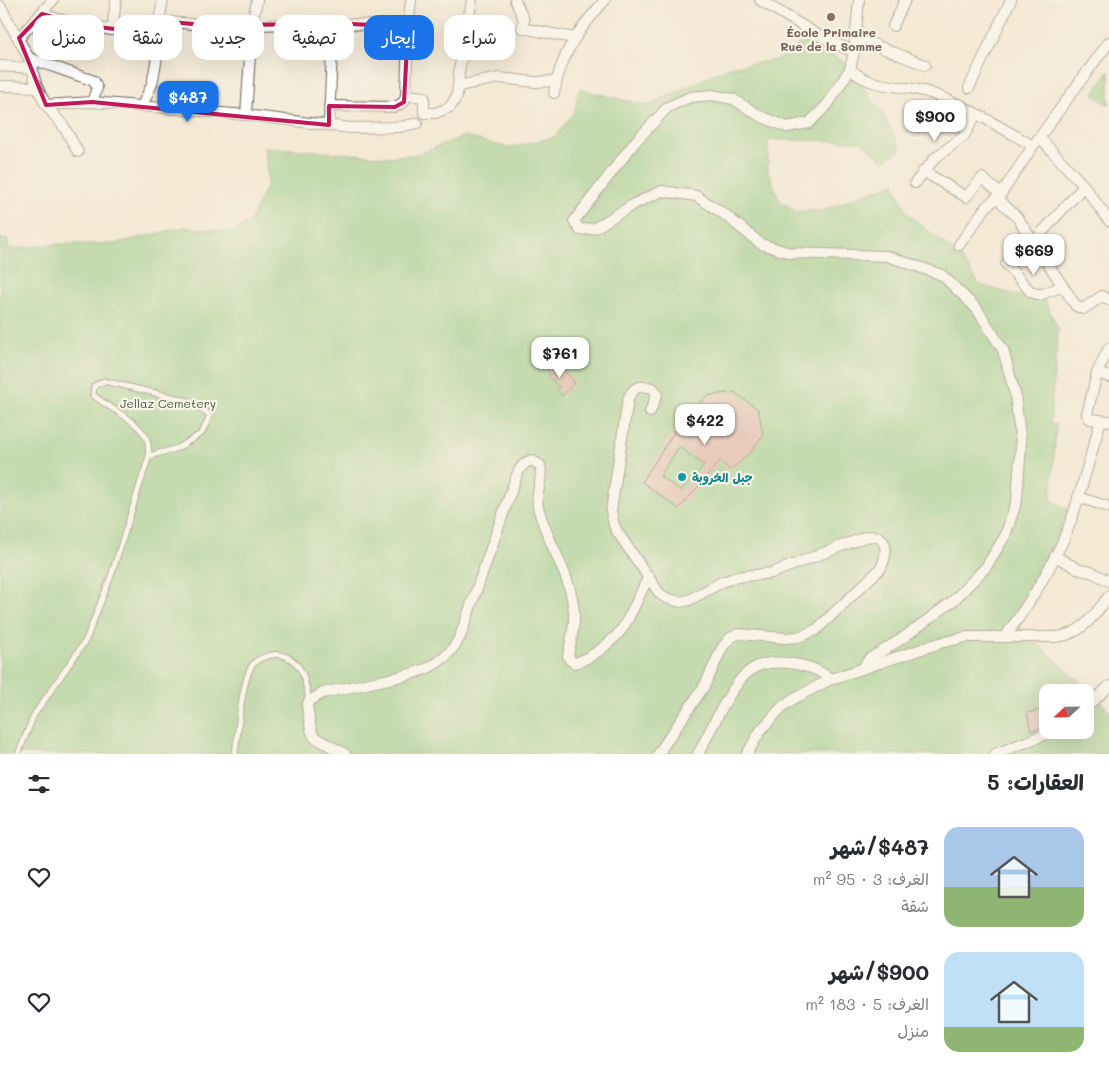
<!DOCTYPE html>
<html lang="ar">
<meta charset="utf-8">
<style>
:root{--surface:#fff;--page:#f7f7f7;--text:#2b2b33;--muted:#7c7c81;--accent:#1a73e8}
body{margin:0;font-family:Mali,"Playpen Sans Arabic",sans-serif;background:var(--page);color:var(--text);direction:rtl;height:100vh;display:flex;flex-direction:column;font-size:19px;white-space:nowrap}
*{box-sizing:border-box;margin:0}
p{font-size:16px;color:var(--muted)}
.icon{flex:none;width:28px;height:28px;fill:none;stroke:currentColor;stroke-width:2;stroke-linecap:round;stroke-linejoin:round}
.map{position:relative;height:754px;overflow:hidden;direction:ltr}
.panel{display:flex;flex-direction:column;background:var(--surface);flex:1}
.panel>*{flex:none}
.guide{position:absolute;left:15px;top:15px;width:500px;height:45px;direction:rtl;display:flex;gap:10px}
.needle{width:32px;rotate:248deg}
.buttons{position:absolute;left:1039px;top:684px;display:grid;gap:10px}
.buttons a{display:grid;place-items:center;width:55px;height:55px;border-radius:10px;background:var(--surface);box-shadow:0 5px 20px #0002;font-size:25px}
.price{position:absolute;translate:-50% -42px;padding:0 11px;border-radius:10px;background:#fff;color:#222;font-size:16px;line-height:32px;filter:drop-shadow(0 1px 2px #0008)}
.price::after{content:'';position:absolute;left:50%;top:30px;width:15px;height:11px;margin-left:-8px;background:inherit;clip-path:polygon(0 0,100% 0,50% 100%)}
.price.selected{background:var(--accent);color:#fff}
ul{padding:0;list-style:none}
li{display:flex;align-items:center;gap:15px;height:125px;padding:0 25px}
li span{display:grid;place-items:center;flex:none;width:140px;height:100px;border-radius:15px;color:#555}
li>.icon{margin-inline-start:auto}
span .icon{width:60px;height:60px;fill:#fffc;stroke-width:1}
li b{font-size:21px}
h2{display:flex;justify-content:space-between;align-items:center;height:60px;padding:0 25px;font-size:21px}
.chip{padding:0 18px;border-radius:15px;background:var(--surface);box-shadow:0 5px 20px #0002;font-size:18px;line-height:45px}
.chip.selected{background:var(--accent);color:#fff}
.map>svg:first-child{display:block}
.green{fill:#8cca81;stroke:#54734e;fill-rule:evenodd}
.building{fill:#daa79c;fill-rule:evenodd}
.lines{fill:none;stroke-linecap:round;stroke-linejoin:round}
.lane-casing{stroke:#68645d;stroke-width:7}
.street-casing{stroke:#68645d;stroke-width:12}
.lane{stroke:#fff;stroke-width:5}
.street{stroke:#fff;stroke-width:10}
.marked{fill:none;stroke:#c2185b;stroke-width:4;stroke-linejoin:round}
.education-dot{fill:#8d6e63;stroke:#f7f3e8;stroke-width:2}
.culture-dot{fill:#0f9aa8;stroke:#f7f3e8;stroke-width:2}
.labels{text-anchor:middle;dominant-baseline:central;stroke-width:4.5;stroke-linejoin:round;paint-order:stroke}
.education-label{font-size:12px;font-weight:bold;fill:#785e54;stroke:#f7f3e8}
.park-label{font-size:12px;fill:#43593f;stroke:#f7f3e8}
.culture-label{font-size:12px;font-weight:bold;fill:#0d838f;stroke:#f7f3e8;text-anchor:start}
</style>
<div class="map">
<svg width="1109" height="754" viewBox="0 0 1109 754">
<rect width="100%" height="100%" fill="#f7f3e8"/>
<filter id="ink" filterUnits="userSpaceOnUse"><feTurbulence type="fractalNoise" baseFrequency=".02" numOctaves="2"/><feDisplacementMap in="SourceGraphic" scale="10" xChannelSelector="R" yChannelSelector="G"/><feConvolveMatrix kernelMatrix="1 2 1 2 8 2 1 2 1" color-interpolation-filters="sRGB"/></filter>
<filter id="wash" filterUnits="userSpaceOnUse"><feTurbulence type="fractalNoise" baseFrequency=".0096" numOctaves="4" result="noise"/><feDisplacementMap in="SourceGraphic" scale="20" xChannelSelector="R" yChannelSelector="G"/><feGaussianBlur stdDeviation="1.12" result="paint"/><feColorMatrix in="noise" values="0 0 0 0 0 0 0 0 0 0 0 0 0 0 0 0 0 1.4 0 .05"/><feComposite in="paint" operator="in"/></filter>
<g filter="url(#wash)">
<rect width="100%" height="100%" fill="#f4e9d5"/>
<g class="green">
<path d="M807 38 845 63 881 112 901 149 884 161 861 141 768 140V171L780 201 795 211H822L894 183 907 213 961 258 980 285 1026 298 1045 301 1058 329 1050 423 1056 424 1051 500 1069 510C1053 548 1035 585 1011 619L1096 697 1109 711V754H0V239H8V249L61 244H113L184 227 232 232 250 222 268 183 264 147 389 157 419 154 464 136 508 148 555 137 574 113 579 89 647 106 729 67 777 60ZM1048 692H1085V730H1048Z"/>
<polygon points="1109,70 1109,105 1093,95"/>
</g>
<g id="blocks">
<g class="building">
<polygon points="555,362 575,382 562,396 557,390 559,387 548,376 551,374 547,370"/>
<path d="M734 392 758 409 763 435 750 453 730 470 720 461 679 509 642 482 678 426 685 435 692 412 706 396ZM679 447 704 465 681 491 660 476Z"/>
<polygon points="1048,708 1048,726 1031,731 1027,713"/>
</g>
</g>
</g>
<g filter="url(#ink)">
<use href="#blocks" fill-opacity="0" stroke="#68645d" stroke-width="1"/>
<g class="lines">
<g class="lane-casing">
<g id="lane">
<path d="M18 754 34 715 86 640 111 576 149 456 178 448 202 433 210 415 189 401 104 381 94 386 93 395C109 409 135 418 146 437 149 442 148 451 149 456"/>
<path d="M235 754C238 732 241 686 251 667 257 657 274 652 285 656 304 664 305 682 309 701"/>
</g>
</g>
<g class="street-casing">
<g id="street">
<polyline points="515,0 524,20 522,28 574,38"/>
<polyline points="760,0 816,34 854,52"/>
<polyline points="859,0 854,52 850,69 828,104 809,123 787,127 760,116 733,99 712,95 690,97 668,107 635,142 574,221 580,230 595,228 634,204 662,191 696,196 724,214 761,244 790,253 887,256 942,275 977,309 1003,350 1015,394 1021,444 1017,500 1005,536 986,567 953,601 900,640 869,659 862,669"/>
<polyline points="0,6 29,58 37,87 46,105 64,127 78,152"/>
<polyline points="42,14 80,25 112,30 158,34"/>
<polyline points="159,21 215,26 333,23 408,27"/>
<polyline points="893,26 905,0"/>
<polyline points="112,30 116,0"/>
<polyline points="855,37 925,65"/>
<polyline points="19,38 53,0"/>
<polyline points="29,58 94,81 97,88 92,102"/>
<polyline points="0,66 33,68"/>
<path d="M850 69C875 91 901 83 930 93 967 106 1000 127 1033 146"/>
<polyline points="0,86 37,87"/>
<polyline points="458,86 499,78 535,82 556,81"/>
<polyline points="969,88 1011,0"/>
<path d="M554 93C562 51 578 31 605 0"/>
<polyline points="406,95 424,97 424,113 436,113 450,107 457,96 460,65 472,0"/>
<polyline points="46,105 92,102 246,115 351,128 400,127 417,123"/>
<polyline points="142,106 152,84 156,63 159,21 163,0"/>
<polyline points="329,106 395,107 404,102 406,95 408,27 411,0"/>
<polyline points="246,115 252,25 257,0"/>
<polyline points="329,125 333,23"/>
<polyline points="1040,138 1084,186 1109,221"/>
<polyline points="923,171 966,197 982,178 1001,194"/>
<polyline points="915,183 935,158 964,136 976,114"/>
<polyline points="997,198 1017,217 1076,306 1083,309 1102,296 1109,300"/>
<polyline points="1034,241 1084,186"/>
<polyline points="959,245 986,207 1001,194 1033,146 1109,42"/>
<polyline points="1006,264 1031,292 1037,294 1042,294 1063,286"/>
<polyline points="1109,348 1097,373 1087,414 1090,419 1109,421"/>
<polyline points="1097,373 1109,377"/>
<path d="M650 412 657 394 653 388C641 385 633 386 628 399L611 511 614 525 618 533 660 594 666 598 680 602 689 600 722 582 737 577 772 573 865 537C889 532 888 553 881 568L816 630 798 637 785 638 738 634 730 638 722 648 705 685 658 754"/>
<polyline points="1078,497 1109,507"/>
<polyline points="1055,556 1080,570 1091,572 1109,581"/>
<path d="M1005 637C1031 601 1057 561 1072 518 1082 488 1090 457 1099 427L1100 420"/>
<polyline points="1085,709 1109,686"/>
<path d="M345 754 314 737 311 730 307 706 309 701 323 693C342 689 360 685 379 681 413 674 442 671 460 637L516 477C520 468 522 464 531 460L540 465C544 479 535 491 538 507 547 543 572 576 574 613 575 627 571 642 568 656L570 660 575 663C592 658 611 643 622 629 632 614 640 593 649 576"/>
<path d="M698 754C710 732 730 686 748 672 764 658 792 662 811 668 818 670 825 675 831 679"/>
<path d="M747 754 761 730 782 707 793 699 831 679 940 643 966 637H1057C1083 634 1094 615 1109 596"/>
<polyline points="995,754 1057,730"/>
</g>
</g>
<use href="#lane" class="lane"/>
<use href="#street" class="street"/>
</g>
</g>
<path d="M0 0H1109V754H0ZM42 14 80 25 158 34 159 21 215 26 333 23 408 27 404 102 395 107 329 106V125L92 102 46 105 19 38Z" fill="#f4e9d5" fill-opacity=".55" fill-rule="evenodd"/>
<path class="marked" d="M42 14 80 25 158 34 159 21 215 26 333 23 408 27 404 102 395 107 329 106V125L92 102 46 105 19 38Z"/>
<circle class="education-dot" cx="831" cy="17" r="5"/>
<circle class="culture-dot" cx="682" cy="477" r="5"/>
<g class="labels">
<g class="education-label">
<text x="831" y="32">École Primaire<tspan x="831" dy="14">Rue de la Somme</tspan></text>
</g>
<g class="park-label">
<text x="168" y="403">Jellaz Cemetery</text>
</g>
<g class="culture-label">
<text x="692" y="477">جبل الخروبة</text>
</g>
</g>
</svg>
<div class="buttons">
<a><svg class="needle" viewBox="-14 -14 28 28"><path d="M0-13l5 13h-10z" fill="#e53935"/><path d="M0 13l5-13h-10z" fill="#7c7c81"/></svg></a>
</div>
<b class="price selected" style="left:188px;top:123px">$487</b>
<b class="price" style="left:935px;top:142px">$900</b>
<b class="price" style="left:1034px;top:276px">$669</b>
<b class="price" style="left:560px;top:379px">$761</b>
<b class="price" style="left:705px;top:446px">$422</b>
<div class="guide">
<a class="chip">شراء</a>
<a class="chip selected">إيجار</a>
<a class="chip">تصفية</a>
<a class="chip">جديد</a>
<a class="chip">شقة</a>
<a class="chip">منزل</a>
</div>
</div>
<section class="panel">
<h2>العقارات: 5<svg class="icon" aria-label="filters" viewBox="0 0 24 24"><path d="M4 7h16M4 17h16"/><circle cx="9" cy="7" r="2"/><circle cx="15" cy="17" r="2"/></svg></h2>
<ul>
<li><span style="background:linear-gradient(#a9c7e8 60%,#8fb573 0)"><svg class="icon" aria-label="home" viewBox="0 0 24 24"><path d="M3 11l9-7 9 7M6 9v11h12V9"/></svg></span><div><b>$487/شهر</b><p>الغرف: 3 · 95 m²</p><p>شقة</p></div><svg class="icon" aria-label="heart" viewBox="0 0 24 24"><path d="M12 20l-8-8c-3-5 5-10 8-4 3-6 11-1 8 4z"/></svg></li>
<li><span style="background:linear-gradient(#bfe0f5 75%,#8fb573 0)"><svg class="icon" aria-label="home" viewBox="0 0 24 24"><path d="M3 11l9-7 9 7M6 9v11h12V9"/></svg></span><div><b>$900/شهر</b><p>الغرف: 5 · 183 m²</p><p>منزل</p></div><svg class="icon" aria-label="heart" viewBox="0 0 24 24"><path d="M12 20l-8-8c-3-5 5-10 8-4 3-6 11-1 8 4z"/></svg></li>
</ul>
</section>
